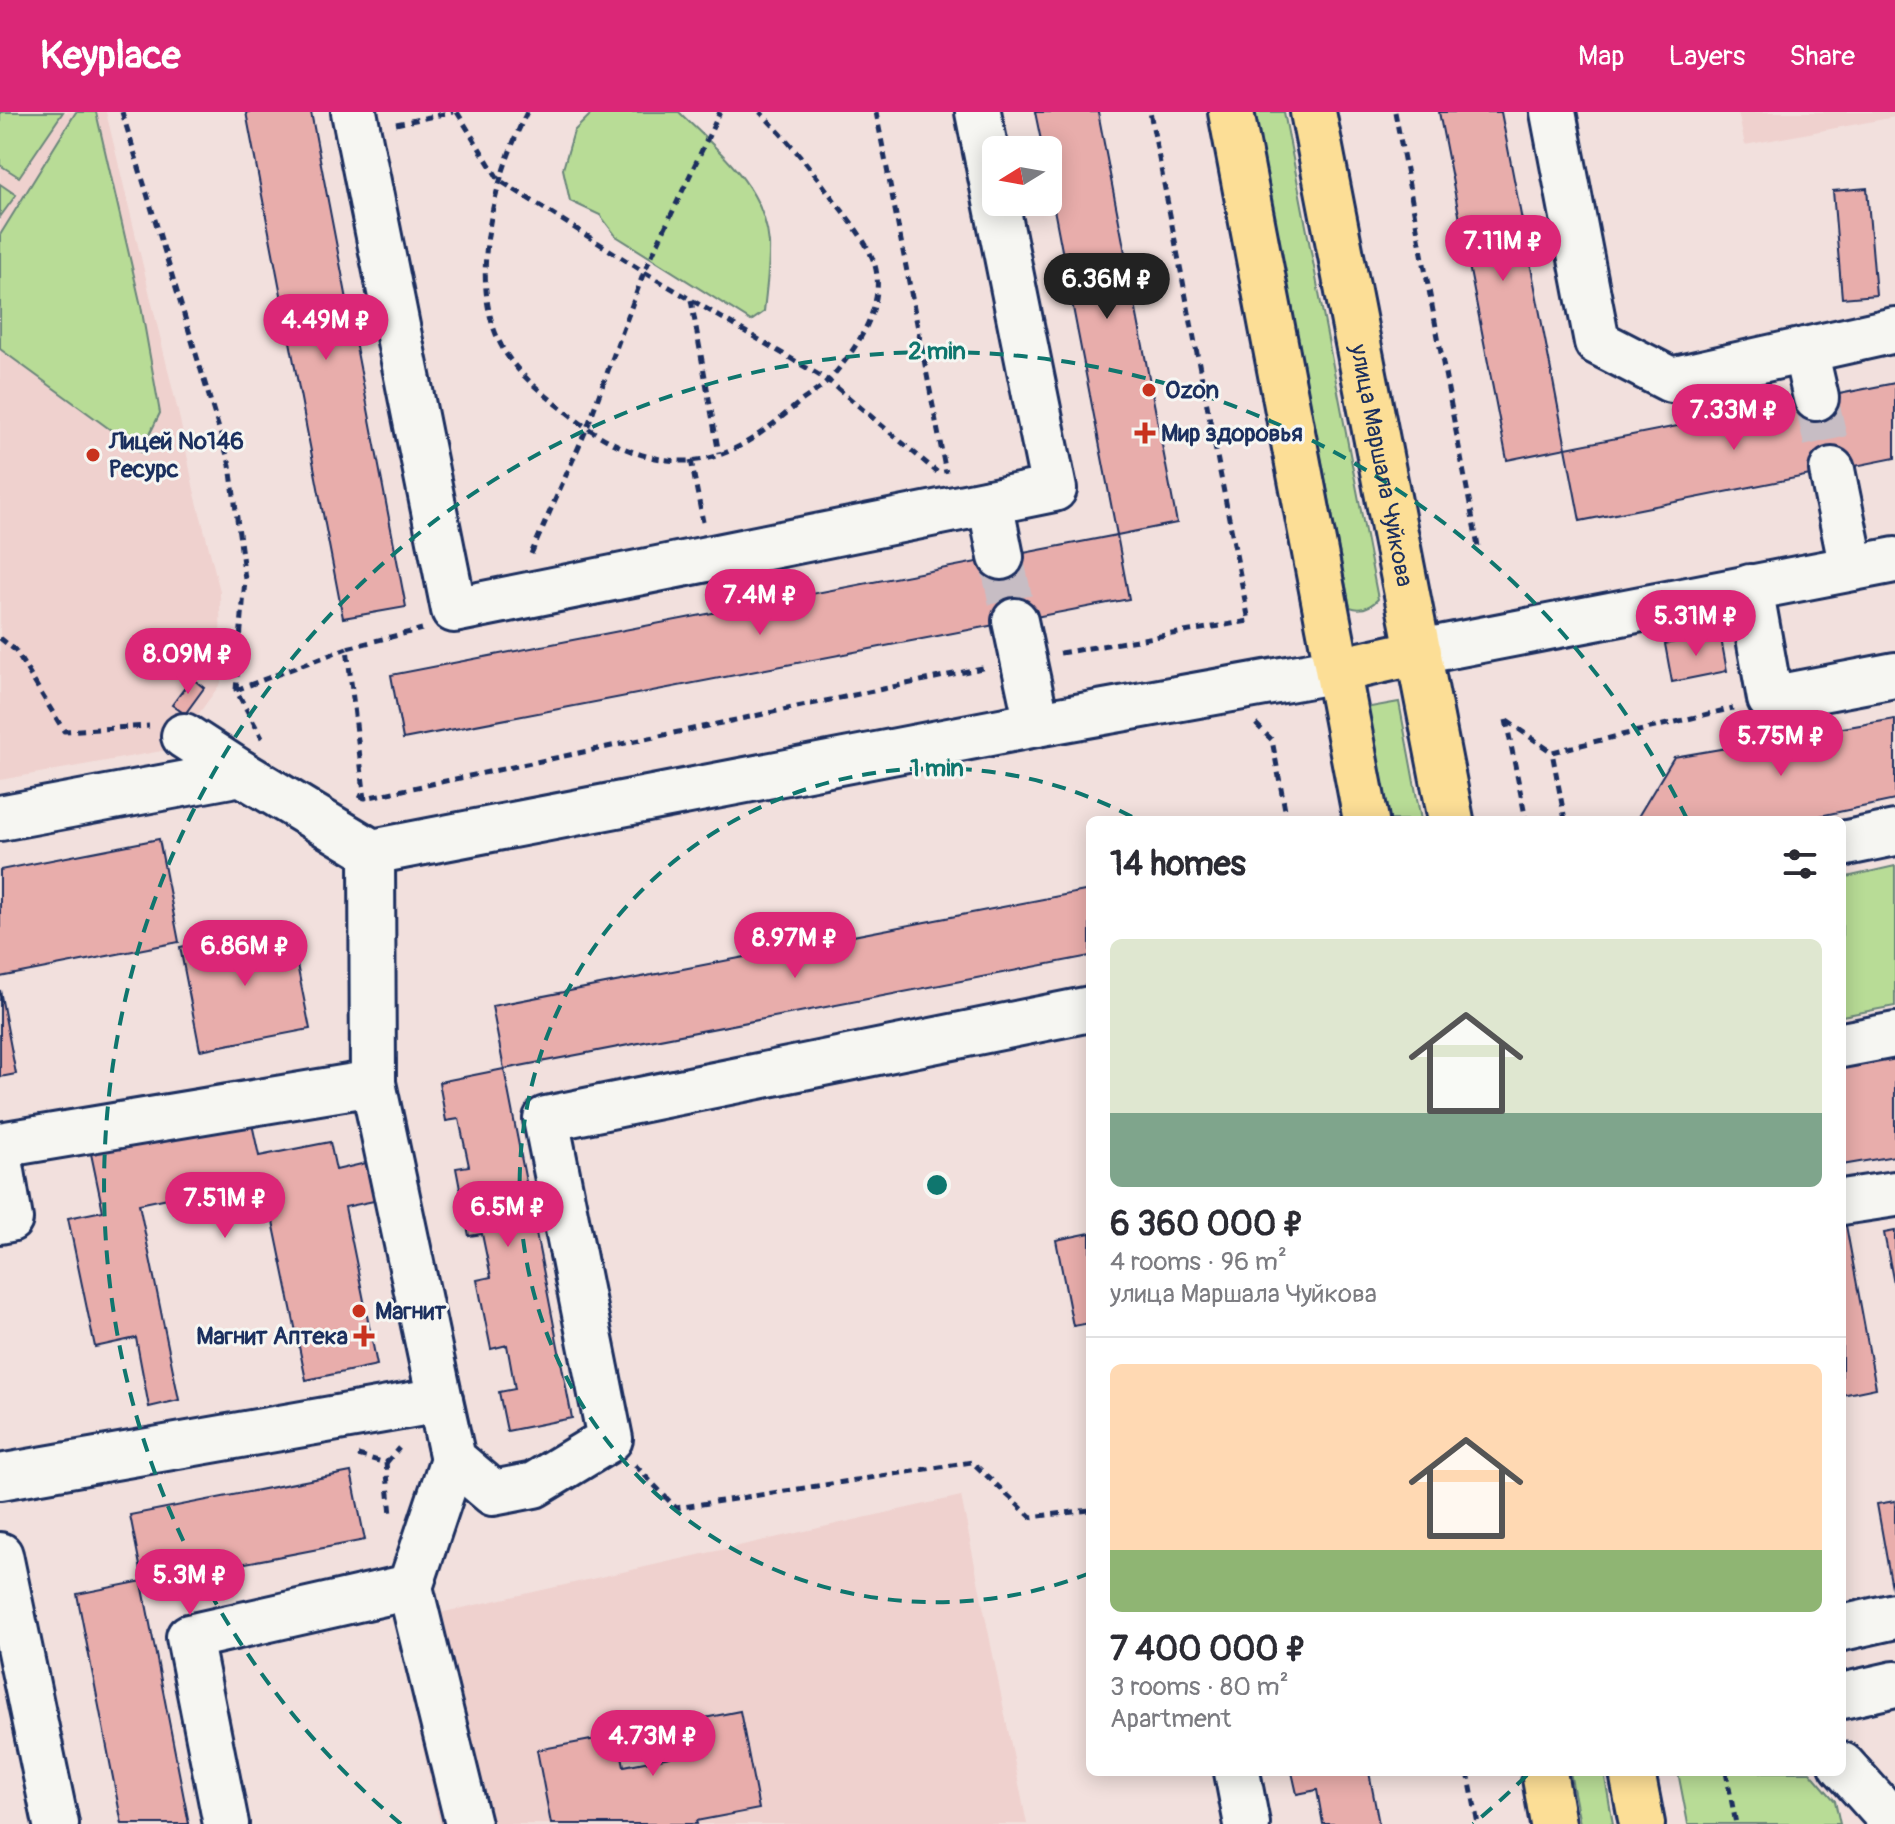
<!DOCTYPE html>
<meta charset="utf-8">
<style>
:root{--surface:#fff;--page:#f7f7f7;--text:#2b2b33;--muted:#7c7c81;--line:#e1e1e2;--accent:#db2777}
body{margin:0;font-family:Pangolin,sans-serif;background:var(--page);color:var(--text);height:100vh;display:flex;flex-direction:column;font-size:30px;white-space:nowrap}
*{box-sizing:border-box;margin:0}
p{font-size:26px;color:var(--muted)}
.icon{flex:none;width:44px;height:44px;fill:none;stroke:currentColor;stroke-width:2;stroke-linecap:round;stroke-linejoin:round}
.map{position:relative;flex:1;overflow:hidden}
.details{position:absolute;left:1086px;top:704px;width:760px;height:960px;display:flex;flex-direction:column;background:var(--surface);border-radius:12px;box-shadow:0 4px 20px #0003}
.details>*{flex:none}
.needle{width:52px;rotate:259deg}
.tools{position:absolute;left:982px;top:24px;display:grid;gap:16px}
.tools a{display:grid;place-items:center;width:80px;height:80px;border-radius:12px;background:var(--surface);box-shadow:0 4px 20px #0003;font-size:40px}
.price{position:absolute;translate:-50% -68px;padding:0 18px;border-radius:28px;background:var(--accent);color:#fff;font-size:26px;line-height:52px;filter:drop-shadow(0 2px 4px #0008)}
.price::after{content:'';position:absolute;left:50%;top:48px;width:24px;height:18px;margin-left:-12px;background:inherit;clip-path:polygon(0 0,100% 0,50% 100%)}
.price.on{background:#222;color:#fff}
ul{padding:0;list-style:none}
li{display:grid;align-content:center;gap:16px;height:424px;padding:0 24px}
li+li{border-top:2px solid var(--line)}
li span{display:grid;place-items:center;height:248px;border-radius:12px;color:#555}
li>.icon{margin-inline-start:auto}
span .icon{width:144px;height:144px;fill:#fffc;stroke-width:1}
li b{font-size:34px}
h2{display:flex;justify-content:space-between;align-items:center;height:96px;padding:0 24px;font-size:34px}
header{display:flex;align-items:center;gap:48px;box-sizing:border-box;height:112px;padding:0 40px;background:var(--accent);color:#fff}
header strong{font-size:38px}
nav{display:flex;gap:44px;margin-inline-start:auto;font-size:28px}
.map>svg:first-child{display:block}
.built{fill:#efd1ce}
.green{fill:#b8dc96;stroke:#6a867a;stroke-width:2}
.building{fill:#e8adab;stroke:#1b2f5e;stroke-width:2}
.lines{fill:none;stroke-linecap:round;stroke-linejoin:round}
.minor-tunnel{stroke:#c7bdc4;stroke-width:44;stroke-dasharray:44 22;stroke-linecap:butt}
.minor-casing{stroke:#1b2f5e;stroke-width:50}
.major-casing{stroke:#1b2f5e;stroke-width:50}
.path{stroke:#1b2f5e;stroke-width:5;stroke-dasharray:8 6;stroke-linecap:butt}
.minor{stroke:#f6f6f2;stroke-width:44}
.major{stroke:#fcde96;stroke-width:44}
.ring{fill:none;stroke:#0f766e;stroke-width:4;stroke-dasharray:14 10}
.poi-dot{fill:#c8321e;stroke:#f6f6f2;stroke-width:3}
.labels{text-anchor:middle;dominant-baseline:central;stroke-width:6;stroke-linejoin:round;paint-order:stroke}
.poi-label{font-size:24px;font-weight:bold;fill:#1b2f5e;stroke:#f6f6f2;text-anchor:start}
.street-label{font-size:24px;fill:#1b2f5e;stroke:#f6f6f2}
.centre{fill:#0f766e;stroke:#f6f6f2;stroke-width:4}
.ring-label{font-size:24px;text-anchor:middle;font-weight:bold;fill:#0f766e;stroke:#f6f6f2;stroke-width:6;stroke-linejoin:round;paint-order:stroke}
</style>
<header>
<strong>Keyplace</strong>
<nav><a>Map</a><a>Layers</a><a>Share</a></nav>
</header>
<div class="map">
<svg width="1895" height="1712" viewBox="0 0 1895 1712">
<rect width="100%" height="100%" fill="#f2e0dd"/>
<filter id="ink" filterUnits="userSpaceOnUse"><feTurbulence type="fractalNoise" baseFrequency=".0125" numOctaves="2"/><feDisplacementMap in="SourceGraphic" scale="16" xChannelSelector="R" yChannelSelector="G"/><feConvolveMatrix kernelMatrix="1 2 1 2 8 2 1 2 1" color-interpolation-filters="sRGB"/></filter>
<g filter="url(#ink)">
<g class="built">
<polygon points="0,0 106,0 180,308 194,378 220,479 221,571 173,637 0,668"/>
<polygon points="1738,0 1895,0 1895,5 1745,33"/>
<polygon points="961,1384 1027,1712 440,1712 395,1511"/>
</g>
<g class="green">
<polygon points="0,0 63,0 19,65 0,53"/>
<polygon points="76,0 96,0 141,194 160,301 141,340 0,237 0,123"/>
<path d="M593 0H679C717 38 764 73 769 131 770 153 766 178 764 200L751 209 616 124 600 103 570 89 563 57 574 19Z"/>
<path d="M1254 0H1284L1378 487C1370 496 1361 499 1350 495Z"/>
<polygon points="0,72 16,83 0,105"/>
<polygon points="1399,590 1421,708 1387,708 1365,596"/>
<polygon points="1895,754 1895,894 1842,904 1842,766"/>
<polygon points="1570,1660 1604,1660 1613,1712 1580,1712"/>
<polygon points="1678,1660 1810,1660 1835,1689 1840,1712 1688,1712"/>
</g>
<g class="building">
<polygon points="246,0 311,0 406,495 343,506"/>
<polygon points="1035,0 1098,0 1177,411 1117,423 1048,66 1048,38 1043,38"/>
<polygon points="1439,0 1501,0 1566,336 1507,348"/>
<polygon points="1867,76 1876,183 1842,186 1833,79"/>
<polygon points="1895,271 1895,346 1580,409 1566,336"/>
<polygon points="1117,423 1129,487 403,627 391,563"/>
<polygon points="1720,521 1727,559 1672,570 1665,532"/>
<polygon points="192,566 204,576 185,602 172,593"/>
<polygon points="1895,607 1895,688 1801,708 1636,708 1674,645"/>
<polygon points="159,727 179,830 0,865 0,758"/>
<polygon points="1090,778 1090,844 504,957 492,894"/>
<polygon points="289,813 310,917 200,938 180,835"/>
<polygon points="0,878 16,962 0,965"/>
<polygon points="1895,944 1895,1044 1842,1053 1842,954"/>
<polygon points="504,957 572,1306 507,1319 499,1280 515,1277 507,1233 491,1237 477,1168 491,1165 482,1122 469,1124 456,1056 469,1054 459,1007 446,1009 439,970"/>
<polygon points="249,998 259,1044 330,1030 336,1058 366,1051 374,1089 345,1095 377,1253 306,1268 264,1066 139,1092 179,1288 149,1295 136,1226 95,1235 68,1106 103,1099 89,1032"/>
<polygon points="1843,1097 1876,1276 1842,1283 1842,1098"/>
<polygon points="1895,1119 1895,1177 1884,1121"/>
<polygon points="1090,1121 1090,1211 1073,1214 1056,1128"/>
<polygon points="351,1360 365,1428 142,1471 189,1712 122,1712 77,1482 143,1469 130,1403"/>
<polygon points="1895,1389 1895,1475 1892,1476 1877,1392"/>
<polygon points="740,1599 759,1697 696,1709 697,1712 551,1712 537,1638 618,1623 624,1654 670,1645 664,1614"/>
<polygon points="1292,1660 1369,1660 1379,1712 1323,1712 1317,1678 1297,1682"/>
</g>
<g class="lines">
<g class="minor-tunnel">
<polyline points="1816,286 1832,358"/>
<polyline points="1001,445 1015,509"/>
</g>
<g class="minor-casing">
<g id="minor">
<polyline points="354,0 454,498 1054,377 978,0"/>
<polyline points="1553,0 1597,230 1671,268 1895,218"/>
<polyline points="1805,238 1816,286"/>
<polyline points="1832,358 1852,456"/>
<polyline points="990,390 1001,445"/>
<polyline points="1750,475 1770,587 1895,563"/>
<polyline points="1015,509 1037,612"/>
<polyline points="1419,540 1895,448"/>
<polyline points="184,624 241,661"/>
<polyline points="0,706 241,661 372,740 1037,612 1338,558"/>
<polyline points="1842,732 1895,721"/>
<polyline points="1842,933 1895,923"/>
<polyline points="0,1033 373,971"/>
<polyline points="0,1047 10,1107 0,1109"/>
<polyline points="1842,1090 1895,1082"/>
<polyline points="440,1288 453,1347 493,1381 534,1373 610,1327 546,1007 1090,897"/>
<polyline points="0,1365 440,1288 373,971 372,740"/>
<polyline points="0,1443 56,1712"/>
<polyline points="410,1475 468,1712"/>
<polyline points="1842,1516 1895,1504"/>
<polyline points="1842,1584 1895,1572"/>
<polyline points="1842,1653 1895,1712"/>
<polyline points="1237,1660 1247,1712"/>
<polyline points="226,1712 189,1525 410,1475 453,1347"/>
</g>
</g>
<g class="major-casing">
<g id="major">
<polyline points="1231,0 1366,708"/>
<path id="s1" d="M1313 0 1451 708"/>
<polyline points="1338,558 1419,540"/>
<polyline points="1544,1660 1553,1712"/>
<polyline points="1632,1660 1642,1712"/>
</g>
</g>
<g class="path">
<polyline points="122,0 230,353 245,467 236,578 262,626"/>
<polyline points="457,0 499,68 644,160 829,269 937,360"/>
<path d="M527 0C496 62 466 167 501 233 515 261 545 283 569 302 602 329 641 349 684 349 731 349 766 318 800 290 809 283 821 277 829 268 857 237 892 186 871 143 862 123 847 105 834 88 811 56 788 28 760 0"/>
<polyline points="876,0 946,361"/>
<polyline points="1395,0 1479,440"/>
<polyline points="396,12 453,0"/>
<polyline points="691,188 719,342"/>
<polyline points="691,348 703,410"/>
<polyline points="531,442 587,316 644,160 720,0"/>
<polyline points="0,526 15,538 64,619 149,614"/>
<polyline points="1060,541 1249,509 1150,0"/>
<polyline points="236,578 347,536"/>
<polyline points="1506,608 1526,708"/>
<polyline points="1507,609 1552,640"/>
<polyline points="1256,612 1272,628 1287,708"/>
<polyline points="359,683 365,686 987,555"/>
<polyline points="365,688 347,536 422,517"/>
<polyline points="1565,708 1552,640 1733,596"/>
<polyline points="358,1343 386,1351 391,1403"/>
<polyline points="386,1351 399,1336"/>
<polyline points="635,1353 676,1396 972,1350 1031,1405 1090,1398"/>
<polyline points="1468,1660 1478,1712"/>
<polyline points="1726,1660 1736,1712"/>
</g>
<use href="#minor" class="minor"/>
<use href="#major" class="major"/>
</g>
</g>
<g class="ring">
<path d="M1090 1461A417 417 0 1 1 1136 707"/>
<path d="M1527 1663A834 834 0 0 1 1473 1712M401 1712A834 834 0 1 1 1687 707"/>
</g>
<g class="poi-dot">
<circle cx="1149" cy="278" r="8"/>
<path d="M1141 309h8v8h8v8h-8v8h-8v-8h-8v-8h8z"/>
<circle cx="93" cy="343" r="8"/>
<circle cx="359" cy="1199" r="8"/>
<path d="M360 1212h8v8h8v8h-8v8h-8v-8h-8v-8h8z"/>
</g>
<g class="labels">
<g class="poi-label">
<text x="1165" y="278">Ozon</text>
<text x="1161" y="321">Мир здоровья</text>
<text x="109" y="329">Лицей №146<tspan x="109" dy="28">Ресурс</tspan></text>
<text x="375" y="1199">Магнит</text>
<text x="348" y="1224" text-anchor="end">Магнит Аптека</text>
</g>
<g class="street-label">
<text stroke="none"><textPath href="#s1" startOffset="360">улица Маршала Чуйкова</textPath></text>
</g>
</g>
<circle cx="937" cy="1073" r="12" class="centre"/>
<g class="ring-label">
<text x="937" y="247">2 min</text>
<text x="937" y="664">1 min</text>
</g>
</svg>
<div class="tools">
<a><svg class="needle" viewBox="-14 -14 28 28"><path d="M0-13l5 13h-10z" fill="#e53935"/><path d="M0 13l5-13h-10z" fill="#7c7c81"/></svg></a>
</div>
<b class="price" style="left:1503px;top:171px">7.11M ₽</b>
<b class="price on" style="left:1107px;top:209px">6.36M ₽</b>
<b class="price" style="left:326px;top:250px">4.49M ₽</b>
<b class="price" style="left:1734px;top:340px">7.33M ₽</b>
<b class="price" style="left:760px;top:525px">7.4M ₽</b>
<b class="price" style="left:1696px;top:546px">5.31M ₽</b>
<b class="price" style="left:188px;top:584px">8.09M ₽</b>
<b class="price" style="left:1781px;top:666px">5.75M ₽</b>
<b class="price" style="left:795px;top:868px">8.97M ₽</b>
<b class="price" style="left:245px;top:876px">6.86M ₽</b>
<b class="price" style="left:225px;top:1128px">7.51M ₽</b>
<b class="price" style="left:508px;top:1137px">6.5M ₽</b>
<b class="price" style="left:190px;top:1505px">5.3M ₽</b>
<b class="price" style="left:653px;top:1666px">4.73M ₽</b>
<section class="details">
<h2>14 homes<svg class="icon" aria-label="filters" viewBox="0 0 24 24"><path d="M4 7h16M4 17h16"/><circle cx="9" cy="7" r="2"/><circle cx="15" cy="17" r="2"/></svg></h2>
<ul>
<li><span style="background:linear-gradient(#dfe7d0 70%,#7fa58c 0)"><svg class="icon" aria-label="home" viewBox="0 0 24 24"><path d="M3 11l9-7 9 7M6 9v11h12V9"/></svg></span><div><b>6 360 000 ₽</b><p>4 rooms · 96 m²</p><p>улица Маршала Чуйкова</p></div></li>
<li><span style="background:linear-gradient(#ffd9b3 75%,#8fb573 0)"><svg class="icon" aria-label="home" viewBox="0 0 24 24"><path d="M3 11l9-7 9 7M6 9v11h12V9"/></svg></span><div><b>7 400 000 ₽</b><p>3 rooms · 80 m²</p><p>Apartment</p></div></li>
</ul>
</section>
</div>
